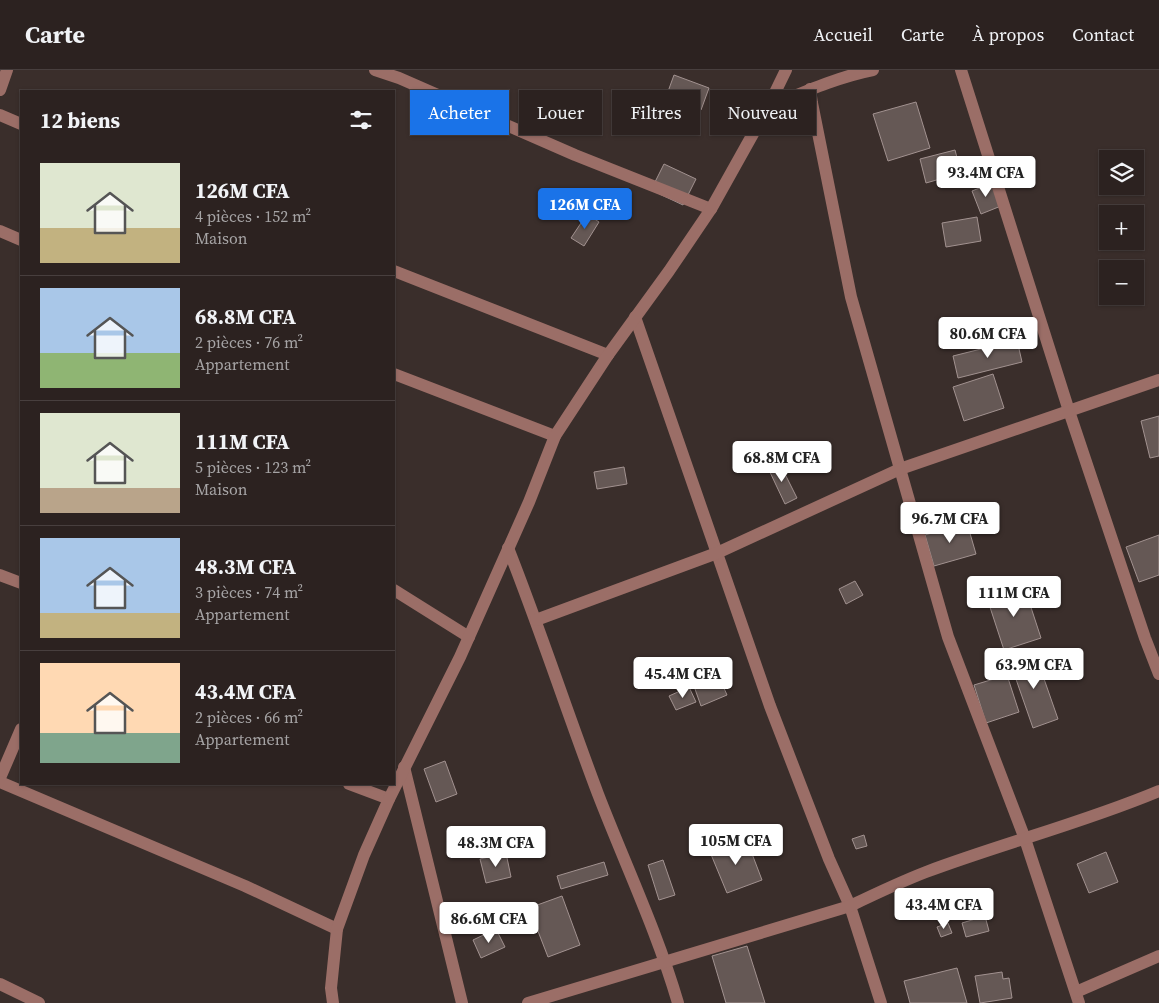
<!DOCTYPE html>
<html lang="fr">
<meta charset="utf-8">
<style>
:root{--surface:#2c2220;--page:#342a29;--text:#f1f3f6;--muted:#a6a4a5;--line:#483f3e;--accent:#1a73e8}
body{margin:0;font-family:"Source Serif 4",serif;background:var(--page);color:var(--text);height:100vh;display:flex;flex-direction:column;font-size:19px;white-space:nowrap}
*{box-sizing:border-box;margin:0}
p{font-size:16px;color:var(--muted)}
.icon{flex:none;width:28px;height:28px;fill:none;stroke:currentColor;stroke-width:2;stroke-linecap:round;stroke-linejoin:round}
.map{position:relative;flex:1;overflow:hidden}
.drawer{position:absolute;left:20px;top:20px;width:375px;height:695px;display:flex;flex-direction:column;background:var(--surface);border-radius:0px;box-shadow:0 1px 4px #0004,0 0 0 1px var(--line)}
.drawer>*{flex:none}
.banner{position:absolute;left:410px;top:20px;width:475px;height:45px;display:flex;gap:10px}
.fabs{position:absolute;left:1099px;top:80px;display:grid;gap:10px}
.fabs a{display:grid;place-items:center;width:45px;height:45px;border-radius:0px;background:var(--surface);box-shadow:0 1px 4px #0004,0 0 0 1px var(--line);font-size:25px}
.price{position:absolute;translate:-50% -42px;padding:0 11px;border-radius:5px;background:#fff;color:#222;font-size:16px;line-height:32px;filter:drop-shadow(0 1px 2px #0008)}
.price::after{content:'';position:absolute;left:50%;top:30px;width:15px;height:11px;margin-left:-8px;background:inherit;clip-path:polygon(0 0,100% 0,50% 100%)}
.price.current{background:var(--accent);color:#fff}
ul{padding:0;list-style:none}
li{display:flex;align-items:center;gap:15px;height:125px;padding:0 20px}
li+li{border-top:1px solid var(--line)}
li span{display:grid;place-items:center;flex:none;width:140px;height:100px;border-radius:0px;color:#555}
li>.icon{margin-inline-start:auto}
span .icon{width:60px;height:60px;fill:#fffc;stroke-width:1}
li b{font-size:21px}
h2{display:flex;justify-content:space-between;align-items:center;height:60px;padding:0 20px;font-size:21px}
.tag{padding:0 18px;border-radius:0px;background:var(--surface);box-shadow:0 1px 4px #0004,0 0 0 1px var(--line);font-size:18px;line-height:45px}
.tag.current{background:var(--accent);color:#fff}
header{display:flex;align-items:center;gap:30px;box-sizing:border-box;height:70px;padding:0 25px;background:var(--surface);border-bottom:1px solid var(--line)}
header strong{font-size:24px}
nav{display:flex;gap:28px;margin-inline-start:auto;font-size:18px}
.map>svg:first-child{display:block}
.building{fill:#655855;stroke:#a29290}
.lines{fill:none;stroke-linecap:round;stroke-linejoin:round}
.minor{stroke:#9b6e67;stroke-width:12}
</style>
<header>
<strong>Carte</strong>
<nav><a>Accueil</a><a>Carte</a><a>À propos</a><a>Contact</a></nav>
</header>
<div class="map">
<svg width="1159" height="933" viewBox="0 0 1159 933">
<rect width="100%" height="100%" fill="#3a2e2b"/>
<g class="building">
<polygon points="674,5 709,18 701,40 666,27"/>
<polygon points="916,32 930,78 888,91 873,44"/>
<polygon points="955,80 961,103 926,113 920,89"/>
<polygon points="664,94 696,109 683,135 651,120"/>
<polygon points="992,113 1001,136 981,144 972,121"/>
<polygon points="587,144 599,152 584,176 571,168"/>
<polygon points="977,147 981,171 946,177 942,153"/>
<polygon points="1017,270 1022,292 958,308 953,286"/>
<polygon points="993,304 1004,338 964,351 953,317"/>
<polygon points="1159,346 1159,386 1150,388 1141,351"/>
<polygon points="779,392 797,428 785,434 768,398"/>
<polygon points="624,397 627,414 597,419 594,402"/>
<polygon points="967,453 976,484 934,496 925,465"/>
<polygon points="1159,465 1159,505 1139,512 1126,477"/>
<polygon points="855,511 863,525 846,534 839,519"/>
<polygon points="1024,516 1041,568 1004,580 987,528"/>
<polygon points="1035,583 1058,649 1033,658 1010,592"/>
<polygon points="1007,605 1019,642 986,653 974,615"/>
<polygon points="720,609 727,625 701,636 695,619"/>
<polygon points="689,617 696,632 676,640 669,626"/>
<polygon points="445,691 457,724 436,732 424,699"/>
<polygon points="864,765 867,776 856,779 852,769"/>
<polygon points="746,768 762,810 727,823 710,782"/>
<polygon points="1106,782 1118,812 1089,823 1077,794"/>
<polygon points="506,783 511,807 486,813 480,789"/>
<polygon points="663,790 675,825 659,830 648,795"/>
<polygon points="604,792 608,805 561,819 557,806"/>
<polygon points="562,826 580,875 548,887 529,838"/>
<polygon points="985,846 989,861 966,867 962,853"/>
<polygon points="948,853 952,863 941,867 937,857"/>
<polygon points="496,859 505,877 481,888 473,870"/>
<polygon points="747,876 765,933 726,933 712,886"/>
<polygon points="957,898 967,933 910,933 904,911"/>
<polygon points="1002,902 1003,909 1009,908 1012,928 980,933 975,906"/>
</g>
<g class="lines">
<g class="minor">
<polyline points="375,0 399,8 575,85 711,139"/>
<polyline points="961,0 1069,341 1145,568 1159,604"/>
<polyline points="810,19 812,33 851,227 948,567 1025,769 1079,933"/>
<polyline points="0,20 7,0"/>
<path d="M768 37C802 23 837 7 873 0"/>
<polyline points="0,45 21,54"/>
<polyline points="0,161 21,170"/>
<polyline points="394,201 608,285"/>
<polyline points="635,247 770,636 829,789 850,836 881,933"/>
<polyline points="394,304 555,366"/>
<path d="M508 478C540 559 567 642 598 724 625 794 657 861 678 933"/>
<polyline points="0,505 21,513"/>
<polyline points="394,520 469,567"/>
<polyline points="536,550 717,483 900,399 1159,310"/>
<polyline points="404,697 462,933"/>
<polyline points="0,708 21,659"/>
<polyline points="0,712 245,816 337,859"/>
<polyline points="349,714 389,729"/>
<polyline points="0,914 39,933"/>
<polyline points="1076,922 1159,886"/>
<polyline points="333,933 331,918 337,859 364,785 389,729 460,587 529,432 555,366 608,285 669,201 711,139 768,37 786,0"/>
<path d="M528 933 850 836C875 824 900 812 926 802 1003 773 1083 753 1159 721"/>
</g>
</g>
</svg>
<div class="fabs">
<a><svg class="icon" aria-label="layers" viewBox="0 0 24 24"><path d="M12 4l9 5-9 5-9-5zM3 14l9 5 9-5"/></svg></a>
<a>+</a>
<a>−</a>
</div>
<b class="price" style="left:986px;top:128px">93.4M CFA</b>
<b class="price current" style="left:585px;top:160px">126M CFA</b>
<b class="price" style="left:988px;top:289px">80.6M CFA</b>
<b class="price" style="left:782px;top:413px">68.8M CFA</b>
<b class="price" style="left:950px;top:474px">96.7M CFA</b>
<b class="price" style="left:1014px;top:548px">111M CFA</b>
<b class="price" style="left:1034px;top:620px">63.9M CFA</b>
<b class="price" style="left:683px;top:629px">45.4M CFA</b>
<b class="price" style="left:736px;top:796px">105M CFA</b>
<b class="price" style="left:496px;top:798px">48.3M CFA</b>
<b class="price" style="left:944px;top:860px">43.4M CFA</b>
<b class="price" style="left:489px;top:874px">86.6M CFA</b>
<div class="banner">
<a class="tag current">Acheter</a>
<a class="tag">Louer</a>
<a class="tag">Filtres</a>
<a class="tag">Nouveau</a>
</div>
<section class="drawer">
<h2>12 biens<svg class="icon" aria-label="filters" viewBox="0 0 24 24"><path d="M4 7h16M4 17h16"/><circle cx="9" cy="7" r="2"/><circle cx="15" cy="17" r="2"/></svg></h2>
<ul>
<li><span style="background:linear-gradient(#dfe7d0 65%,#c2b280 0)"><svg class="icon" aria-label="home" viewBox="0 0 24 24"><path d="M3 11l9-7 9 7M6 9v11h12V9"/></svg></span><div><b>126M CFA</b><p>4 pièces · 152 m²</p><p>Maison</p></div></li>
<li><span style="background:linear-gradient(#a9c7e8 65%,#8fb573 0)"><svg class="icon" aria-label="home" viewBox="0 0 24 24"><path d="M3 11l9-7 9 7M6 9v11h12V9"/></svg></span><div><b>68.8M CFA</b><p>2 pièces · 76 m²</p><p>Appartement</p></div></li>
<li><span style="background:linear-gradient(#dfe7d0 75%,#b9a48a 0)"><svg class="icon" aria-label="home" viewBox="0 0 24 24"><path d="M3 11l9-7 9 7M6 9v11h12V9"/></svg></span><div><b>111M CFA</b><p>5 pièces · 123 m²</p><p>Maison</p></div></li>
<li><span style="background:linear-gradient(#a9c7e8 75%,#c2b280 0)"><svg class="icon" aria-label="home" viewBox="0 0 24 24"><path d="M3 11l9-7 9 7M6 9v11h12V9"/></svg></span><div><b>48.3M CFA</b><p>3 pièces · 74 m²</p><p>Appartement</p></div></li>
<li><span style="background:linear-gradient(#ffd9b3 70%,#7fa58c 0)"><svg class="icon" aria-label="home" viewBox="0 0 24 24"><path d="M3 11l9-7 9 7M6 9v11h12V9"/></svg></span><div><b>43.4M CFA</b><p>2 pièces · 66 m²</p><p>Appartement</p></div></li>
</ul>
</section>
</div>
